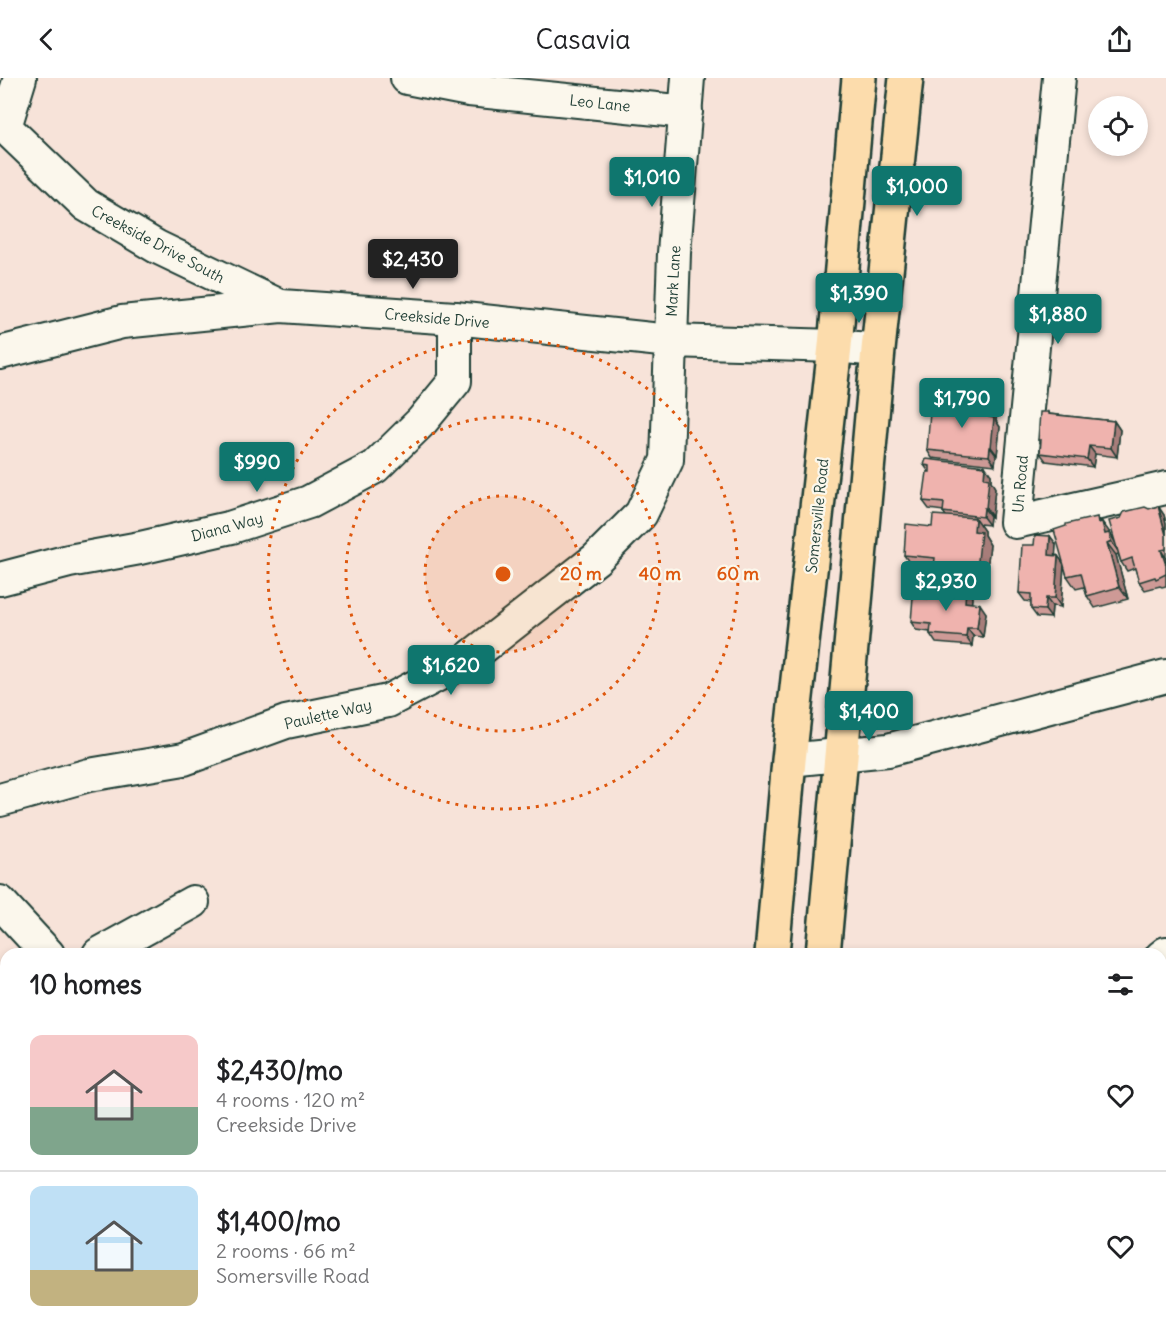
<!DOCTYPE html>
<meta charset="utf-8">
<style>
:root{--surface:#fff;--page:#f6f6f6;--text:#202124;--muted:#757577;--line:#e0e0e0;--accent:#0f766e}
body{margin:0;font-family:Delius,sans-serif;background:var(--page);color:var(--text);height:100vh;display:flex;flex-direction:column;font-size:22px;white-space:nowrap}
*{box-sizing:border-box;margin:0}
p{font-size:20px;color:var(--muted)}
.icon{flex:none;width:33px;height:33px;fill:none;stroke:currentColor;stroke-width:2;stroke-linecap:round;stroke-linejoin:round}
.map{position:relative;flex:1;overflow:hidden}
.details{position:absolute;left:0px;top:870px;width:1167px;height:386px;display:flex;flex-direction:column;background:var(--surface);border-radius:18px 18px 0 0;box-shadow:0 3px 9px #0003}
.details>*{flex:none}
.tools{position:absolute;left:1088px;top:18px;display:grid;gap:12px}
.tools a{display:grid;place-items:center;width:60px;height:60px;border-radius:50%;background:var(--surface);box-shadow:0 3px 9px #0003;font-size:30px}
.price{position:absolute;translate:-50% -51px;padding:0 14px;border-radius:6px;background:var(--accent);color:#fff;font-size:20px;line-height:39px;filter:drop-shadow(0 2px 3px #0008)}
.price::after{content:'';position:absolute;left:50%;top:36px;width:18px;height:14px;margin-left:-9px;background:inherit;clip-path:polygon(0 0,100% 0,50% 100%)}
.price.selected{background:#222;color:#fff}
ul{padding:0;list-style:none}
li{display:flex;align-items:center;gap:18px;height:150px;padding:0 30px}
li+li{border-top:2px solid var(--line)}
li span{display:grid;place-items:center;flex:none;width:168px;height:120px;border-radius:12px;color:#555}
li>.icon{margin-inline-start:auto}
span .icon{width:72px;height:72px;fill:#fffc;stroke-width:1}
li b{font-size:26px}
h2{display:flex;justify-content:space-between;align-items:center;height:72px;padding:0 30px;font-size:26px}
header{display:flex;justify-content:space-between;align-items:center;height:78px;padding:0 30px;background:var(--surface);font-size:27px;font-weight:600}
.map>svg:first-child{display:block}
.built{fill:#f5d5cc}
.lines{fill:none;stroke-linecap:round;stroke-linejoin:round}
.minor-casing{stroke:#1f3d34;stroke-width:36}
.major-casing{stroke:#1f3d34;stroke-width:38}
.minor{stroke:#fbf7ec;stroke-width:32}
.major{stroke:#fcdcac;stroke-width:33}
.wall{fill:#ce9a96;stroke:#1f3d34;stroke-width:1.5}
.shaded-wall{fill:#a77d7a;stroke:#1f3d34;stroke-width:1.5}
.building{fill:#efb3ae;stroke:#1f3d34;stroke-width:1.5}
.ring{fill:none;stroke:#de580e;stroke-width:3;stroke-dasharray:3 6}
.labels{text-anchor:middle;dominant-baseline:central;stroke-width:4.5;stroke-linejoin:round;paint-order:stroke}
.street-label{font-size:15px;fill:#1f3d34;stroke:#fbf7ec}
.centre{fill:#de580e;stroke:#fbf7ec;stroke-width:3}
.ring-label{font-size:18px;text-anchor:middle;font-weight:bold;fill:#de580e;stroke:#fbf7ec;stroke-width:4.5;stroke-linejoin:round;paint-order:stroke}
</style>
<header><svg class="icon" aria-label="back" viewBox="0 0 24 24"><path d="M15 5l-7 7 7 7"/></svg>Casavia<svg class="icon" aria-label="share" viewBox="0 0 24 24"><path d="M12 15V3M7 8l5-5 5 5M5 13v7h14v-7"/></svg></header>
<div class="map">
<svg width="1166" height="1255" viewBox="0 0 1166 1255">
<rect width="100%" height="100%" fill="#f7e3d9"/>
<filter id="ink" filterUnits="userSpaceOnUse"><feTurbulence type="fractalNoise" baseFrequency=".0167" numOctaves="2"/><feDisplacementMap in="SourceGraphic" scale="12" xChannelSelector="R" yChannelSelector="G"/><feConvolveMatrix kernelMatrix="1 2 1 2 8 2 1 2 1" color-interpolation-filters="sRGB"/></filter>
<g filter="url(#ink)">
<polygon class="built" points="1166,1058 1166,1255 904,1255 911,1250 1161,1250 1161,1062"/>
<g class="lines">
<g class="minor-casing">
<g id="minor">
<polyline points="20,0 5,49 86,127 157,169 280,228"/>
<polyline points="407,0 469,12 686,34"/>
<polyline points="1059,0 1016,444 1166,410"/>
<polyline points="0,275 122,244 281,228 455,240 670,263 835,268 878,272"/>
<polyline points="0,501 69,483 140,470 232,449 309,424 375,389 422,343 455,303 455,240"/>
<polyline points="789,682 888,672 1166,598"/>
<polyline points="0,722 89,697 184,681 286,644 388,623 468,581 596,481 641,436 667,382 674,175 688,0"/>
<polyline points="0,824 48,876"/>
<polyline points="99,876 193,824"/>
<polyline points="1161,879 1166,875"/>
<polyline points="1161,911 1166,917"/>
<polyline points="0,1078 6,1076"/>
<polyline points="1161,1188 1166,1201"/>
<polyline points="0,1190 6,1199"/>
<polyline points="40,1250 43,1255"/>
</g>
</g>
<g class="major-casing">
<g id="major">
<polyline points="772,876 789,682 835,268 859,0"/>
<polyline points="823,876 878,272 906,0"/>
<polyline points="1161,987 1166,983"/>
<polyline points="1161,1046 1166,1042"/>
<polyline points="736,1255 737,1250"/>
<polyline points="783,1255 783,1250"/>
<polyline points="806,1255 813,1250"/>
<polyline points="882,1255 889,1250"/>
</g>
</g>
<use href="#minor" class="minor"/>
<use href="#major" class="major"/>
</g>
<g class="wall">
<polygon points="1048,334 1049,336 1114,343 1120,352 1117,379 1095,376 1093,389 1046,383 1040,375 1041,366 1038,362"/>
<polygon points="997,335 996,343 1000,349 997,377 996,377 995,387 932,380 927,372 947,336"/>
<polygon points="924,387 991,397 991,403 995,410 992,439 990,438 989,447 979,446 984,453 984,457 990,467 985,505 943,502 936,492 913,490 904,477 946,438 943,434 944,433 929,431 923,423 929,394"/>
<polygon points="1158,428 1164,437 1166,445 1166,508 1162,509 1160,508 1145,512 1139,504 1135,490 1127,493 1121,484 1118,476 1116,477 1128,521 1095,530 1087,518 1084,509 1076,511 1067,498 1064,487 1061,529 1052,528 1051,540 1037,539 1031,531 1031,524 1025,523 1019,515 1034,467 1050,458 1056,466 1055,477 1058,478 1063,486 1101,444 1102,444 1115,463 1149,431"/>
<polygon points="972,519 971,525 986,535 983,559 973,558 972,568 936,565 930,556 930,554 916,552 911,544 929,521"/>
</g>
<g class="shaded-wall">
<polygon points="991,327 997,335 996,343 1000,349 997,377 991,369 989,339"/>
<polygon points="1114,343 1120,352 1117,379 1111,370"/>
<polygon points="1089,368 1095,376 1093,389 1087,381"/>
<polygon points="990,369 996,377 995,387 989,378"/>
<polygon points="985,388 991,397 991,403 995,410 992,439 986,430 984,400"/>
<polygon points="1158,428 1164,437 1166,445 1166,457"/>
<polygon points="984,430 990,438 989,447 983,439"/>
<polygon points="1097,439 1103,448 1102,444 1111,456 1112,459 1117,467 1120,476 1111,463 1110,464 1098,445"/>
<polygon points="975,440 984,453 984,457 990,467 985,505 977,492 974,453"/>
<polygon points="1050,458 1056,466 1055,485 1049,477"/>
<polygon points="1107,465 1116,477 1128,521 1119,509"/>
<polygon points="1161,472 1166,480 1166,487"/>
<polygon points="1058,478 1064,486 1061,529 1055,520"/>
<polygon points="966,511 972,519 971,533 965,524"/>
<polygon points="1046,520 1052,528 1051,540 1045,532"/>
<polygon points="980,526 986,535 983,559 977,550"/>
<polygon points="967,550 973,558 972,568 966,559"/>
</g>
<g class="building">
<polygon points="948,322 991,327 989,339 994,340 991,369 990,369 989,378 927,372 930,334 947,336"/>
<polygon points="1040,334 1048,334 1048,336 1114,343 1111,370 1089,368 1087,381 1040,375 1041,362 1038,362"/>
<polygon points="926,381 985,388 984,400 989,401 986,430 984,430 983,439 943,434 944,425 923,423 927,394 930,394 930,388 924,387"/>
<polygon points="1158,428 1166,457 1166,471 1161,472 1166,487 1166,496 1156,501 1155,499 1139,504 1132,480 1121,484 1109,443 1121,440 1124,434 1145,429 1149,431"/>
<polygon points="933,437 975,440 974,453 981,454 977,492 934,489 935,480 904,477 906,446 932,449"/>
<polygon points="1097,439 1098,445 1102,444 1105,456 1109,455 1111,463 1107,465 1119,509 1087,518 1081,495 1067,498 1054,452 1066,448 1066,446"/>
<polygon points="1035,457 1050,458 1049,477 1058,478 1055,520 1046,520 1045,532 1031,531 1031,516 1019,515 1022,467 1034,467"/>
<polygon points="930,507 966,511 965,524 980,526 977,550 967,550 966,559 930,556 931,546 911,544 913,519 929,521"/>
</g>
</g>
<circle cx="503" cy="496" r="78" fill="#de580e" fill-opacity=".12"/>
<g class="ring">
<circle cx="503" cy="496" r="78"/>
<circle cx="503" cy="496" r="157"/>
<circle cx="503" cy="496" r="235"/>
</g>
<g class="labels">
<g class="street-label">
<text transform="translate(600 25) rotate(6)">Leo Lane</text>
<text transform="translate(158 166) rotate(28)">Creekside Drive South</text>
<text transform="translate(673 203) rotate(-87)">Mark Lane</text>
<text transform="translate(437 240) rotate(5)">Creekside Drive</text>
<text transform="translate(1020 406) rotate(-85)">Un Road</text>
<text transform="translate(817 438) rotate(-84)">Somersville Road</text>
<text transform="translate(227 449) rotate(-15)">Diana Way</text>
<text transform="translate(328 636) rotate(-13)">Paulette Way</text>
</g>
</g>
<circle cx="503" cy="496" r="9" class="centre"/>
<g class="ring-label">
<text x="581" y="502">20 m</text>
<text x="660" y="502">40 m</text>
<text x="738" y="502">60 m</text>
</g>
</svg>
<div class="tools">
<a><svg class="icon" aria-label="locate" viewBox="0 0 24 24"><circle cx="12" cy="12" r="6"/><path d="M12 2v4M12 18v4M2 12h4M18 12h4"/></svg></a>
</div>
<b class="price" style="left:652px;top:130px">$1,010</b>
<b class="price" style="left:917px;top:139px">$1,000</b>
<b class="price selected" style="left:413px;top:212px">$2,430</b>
<b class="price" style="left:859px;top:246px">$1,390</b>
<b class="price" style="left:1058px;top:267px">$1,880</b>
<b class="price" style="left:962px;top:351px">$1,790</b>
<b class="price" style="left:257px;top:415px">$990</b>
<b class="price" style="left:946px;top:534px">$2,930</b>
<b class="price" style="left:451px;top:618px">$1,620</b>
<b class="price" style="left:869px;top:664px">$1,400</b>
<section class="details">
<h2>10 homes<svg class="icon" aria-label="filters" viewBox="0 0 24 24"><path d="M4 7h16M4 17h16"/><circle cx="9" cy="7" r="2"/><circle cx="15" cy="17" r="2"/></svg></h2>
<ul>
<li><span style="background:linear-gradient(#f6c9c9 60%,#7fa58c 0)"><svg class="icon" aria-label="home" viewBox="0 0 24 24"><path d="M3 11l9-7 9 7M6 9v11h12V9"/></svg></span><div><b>$2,430/mo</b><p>4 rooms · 120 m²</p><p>Creekside Drive</p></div><svg class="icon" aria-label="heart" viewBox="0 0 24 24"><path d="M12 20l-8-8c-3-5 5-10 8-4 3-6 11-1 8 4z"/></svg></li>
<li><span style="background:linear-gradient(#bfe0f5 70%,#c2b280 0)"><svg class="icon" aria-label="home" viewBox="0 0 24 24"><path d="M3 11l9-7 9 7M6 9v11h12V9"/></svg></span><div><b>$1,400/mo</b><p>2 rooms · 66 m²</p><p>Somersville Road</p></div><svg class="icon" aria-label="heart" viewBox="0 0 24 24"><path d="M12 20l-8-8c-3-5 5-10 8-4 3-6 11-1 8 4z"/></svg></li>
</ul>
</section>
</div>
